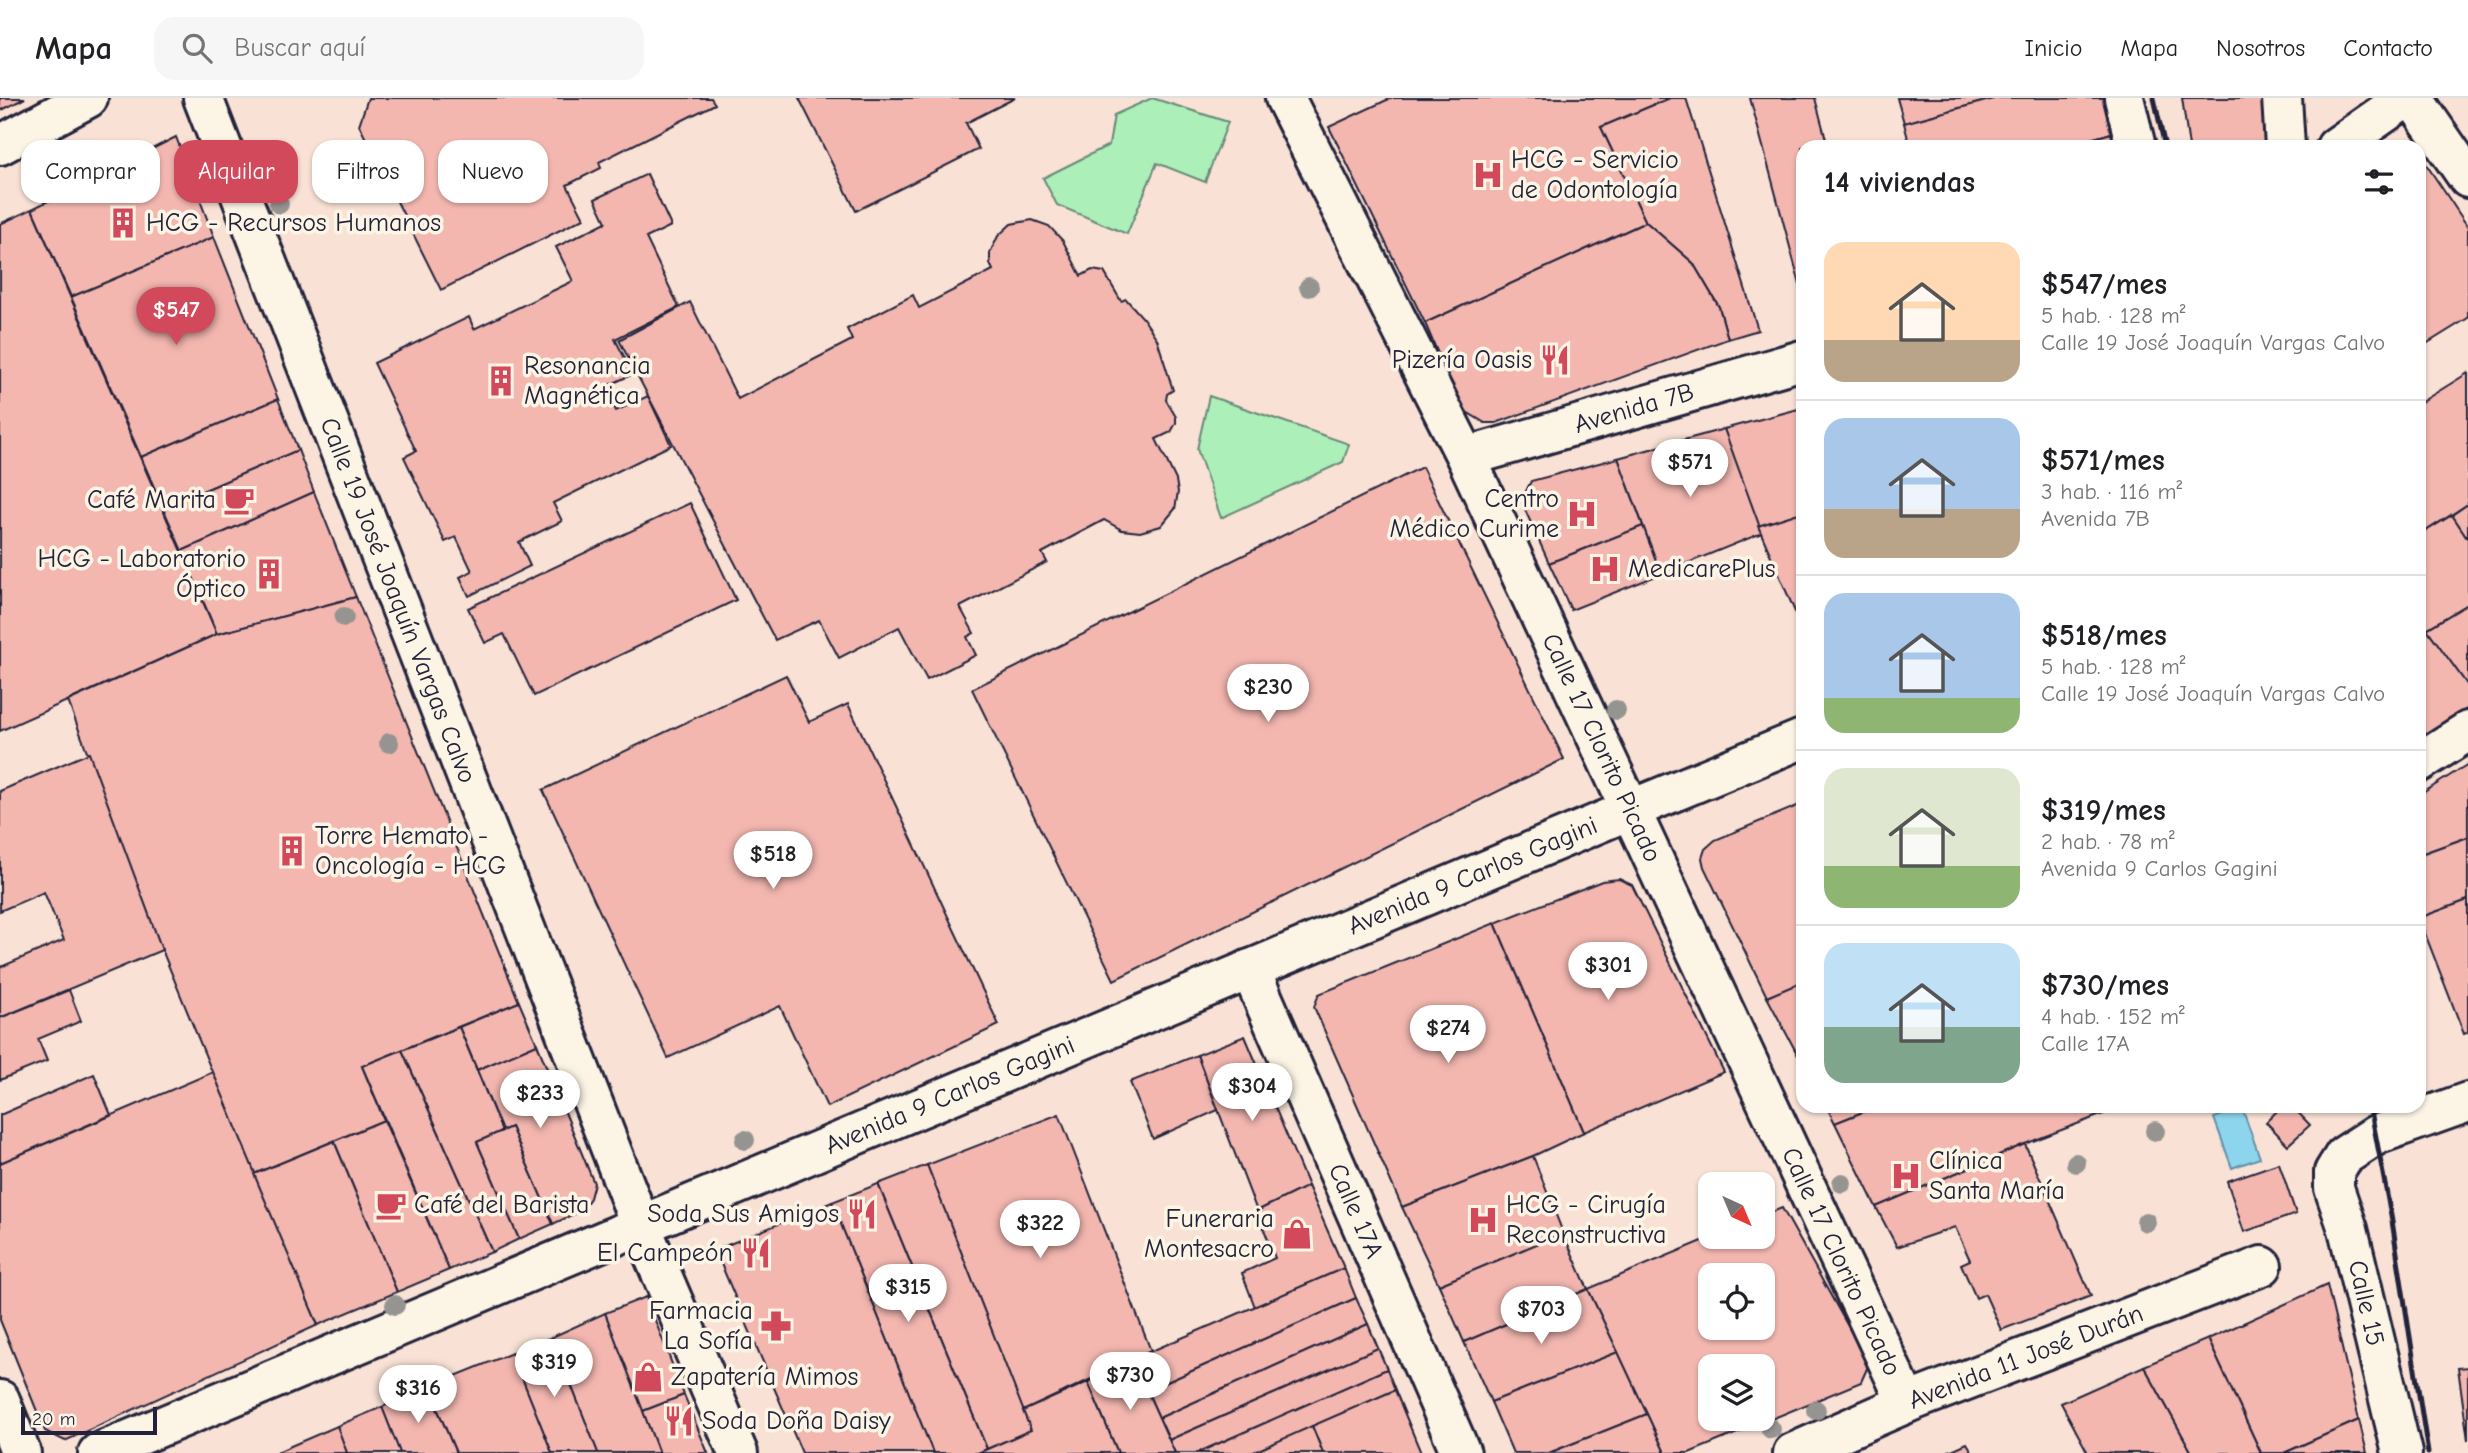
<!DOCTYPE html>
<html lang="es">
<meta charset="utf-8">
<style>
:root{--surface:#fff;--page:#f6f6f6;--text:#202124;--muted:#757577;--line:#e0e0e0;--accent:#d1495b}
body{margin:0;font-family:"Comic Neue",sans-serif;background:var(--page);color:var(--text);height:100vh;display:flex;flex-direction:column;font-size:26px;white-space:nowrap}
*{box-sizing:border-box;margin:0}
p{font-size:23px;color:var(--muted)}
.icon{flex:none;width:38px;height:38px;fill:none;stroke:currentColor;stroke-width:2;stroke-linecap:round;stroke-linejoin:round}
.map{position:relative;flex:1;overflow:hidden}
.panel{position:absolute;left:1796px;top:42px;width:630px;height:973px;display:flex;flex-direction:column;background:var(--surface);border-radius:21px;box-shadow:0 2px 5px #0004}
.panel>*{flex:none}
.hud{position:absolute;left:21px;top:42px;width:665px;height:63px;display:flex;gap:14px}
.needle{width:46px;rotate:136deg}
.controls{position:absolute;left:1698px;top:1074px;display:grid;gap:14px}
.controls a{display:grid;place-items:center;width:77px;height:77px;border-radius:14px;background:var(--surface);box-shadow:0 2px 5px #0004;font-size:35px}
.scale{position:absolute;left:21px;bottom:18px;width:136px;box-sizing:border-box;padding-left:7px;border:4px solid #22223b;border-top:0;font-size:19px;line-height:24px;white-space:nowrap;color:#22223b;-webkit-text-stroke:5px #fcf5e5;paint-order:stroke}
.price{position:absolute;translate:-50% -60px;padding:0 16px;border-radius:24px;background:#fff;color:#222;font-size:23px;line-height:46px;filter:drop-shadow(0 2px 4px #0008)}
.price::after{content:'';position:absolute;left:50%;top:42px;width:21px;height:16px;margin-left:-10px;background:inherit;clip-path:polygon(0 0,100% 0,50% 100%)}
.price.current{background:var(--accent);color:#fff}
ul{padding:0;list-style:none}
li{display:flex;align-items:center;gap:21px;height:175px;padding:0 28px}
li+li{border-top:2px solid var(--line)}
li span{display:grid;place-items:center;flex:none;width:196px;height:140px;border-radius:21px;color:#555}
li>.icon{margin-inline-start:auto}
span .icon{width:84px;height:84px;fill:#fffc;stroke-width:1}
li b{font-size:30px}
h2{display:flex;justify-content:space-between;align-items:center;height:84px;padding:0 28px;font-size:30px}
.pill{padding:0 24px;border-radius:21px;background:var(--surface);box-shadow:0 2px 5px #0004;font-size:24px;line-height:63px}
.pill.current{background:var(--accent);color:#fff}
header{display:flex;align-items:center;gap:42px;box-sizing:border-box;height:98px;padding:0 35px;background:var(--surface);border-bottom:2px solid var(--line)}
header strong{font-size:33px}
nav{display:flex;gap:38px;margin-inline-start:auto;font-size:24px}
.search{width:490px;height:63px;background:var(--page);display:flex;align-items:center;gap:18px;box-sizing:border-box;padding:0 24px;border-radius:21px;color:var(--muted);font-size:26px}
.map>svg:first-child{display:block}
.green{fill:#adefb8;stroke:#68887a;stroke-width:2}
.water{fill:#8cd5ed;stroke:#628da6;stroke-width:2}
.building{fill:#f3b7b0;stroke:#22223b;stroke-width:2;fill-rule:evenodd}
.lines{fill:none;stroke-linecap:round;stroke-linejoin:round}
.minor-casing{stroke:#22223b;stroke-width:44}
.minor{stroke:#fcf5e5;stroke-width:38}
.rail{stroke:#22223b;stroke-width:5}
.tree{fill:#969491}
.labels{text-anchor:middle;dominant-baseline:central;stroke-width:7;stroke-linejoin:round;paint-order:stroke}
.poi-label{font-size:26px;fill:#22223b;stroke:#fcf5e5;text-anchor:start}
.street-label{font-size:26px;fill:#22223b;stroke:#fcf5e5}
</style>
<header>
<strong>Mapa</strong>
<div class="search"><svg class="icon" aria-label="search" viewBox="0 0 24 24"><circle cx="10" cy="10" r="6"/><path d="M15 15l6 6"/></svg>Buscar aquí</div>
<nav><a>Inicio</a><a>Mapa</a><a>Nosotros</a><a>Contacto</a></nav>
</header>
<div class="map">
<svg width="2468" height="1355" viewBox="0 0 2468 1355">
<rect width="100%" height="100%" fill="#f9e2d5"/>
<filter id="ink" filterUnits="userSpaceOnUse"><feTurbulence type="fractalNoise" baseFrequency=".0143" numOctaves="2"/><feDisplacementMap in="SourceGraphic" scale="14" xChannelSelector="R" yChannelSelector="G"/><feConvolveMatrix kernelMatrix="1 2 1 2 8 2 1 2 1" color-interpolation-filters="sRGB"/></filter>
<g filter="url(#ink)">
<g class="green">
<polygon points="1152,0 1228,24 1205,84 1157,65 1127,136 1057,107 1043,80 1109,47 1114,17"/>
<polygon points="1209,298 1349,346 1343,364 1221,420 1197,351"/>
</g>
<polygon class="water" points="2242,1010 2260,1060 2232,1070 2214,1020"/>
<g class="building">
<polygon points="0,0 25,0 0,13"/>
<polygon points="368,0 711,0 715,6 599,64 601,70 567,87 584,120 441,192 359,27"/>
<polygon points="799,0 1015,0 966,25 979,51 856,113"/>
<polygon points="1391,0 1670,0 1601,29 1646,124 1425,225 1329,29"/>
<polygon points="1670,0 1686,0 1758,232 1728,241 1719,209 1693,165 1646,124 1601,29"/>
<polygon points="1750,0 1815,0 1828,49 1802,49 1802,194"/>
<polygon points="1897,0 1997,0 1904,25"/>
<polygon points="1997,0 2107,0 2115,34 2063,49 1910,49 1904,25"/>
<polygon points="2182,0 2269,0 2273,49 2189,49"/>
<polygon points="2115,34 2119,49 2063,49"/>
<polygon points="176,39 214,139 71,199 32,111"/>
<polygon points="2418,54 2468,129 2468,220 2418,251"/>
<polygon points="647,76 671,128 646,140 679,209 615,241 633,276 605,289 616,313 648,298 671,347 553,405 562,423 519,444 530,468 469,498 460,479 472,473 456,439 445,444 404,359 416,353 374,265 469,219 474,231 573,183 556,149 606,124 595,101"/>
<polygon points="32,111 217,536 0,633 0,126"/>
<polygon points="1032,122 1049,128 1063,143 1081,178 1092,172 1104,174 1121,203 1126,201 1143,220 1157,241 1173,292 1167,296 1166,302 1176,319 1176,325 1171,334 1156,341 1176,382 1178,394 1175,411 1161,428 1140,434 1122,432 1104,422 1042,455 1047,464 960,509 974,535 967,539 976,557 927,582 899,529 839,560 819,522 775,542 619,242 690,204 738,301 852,242 847,231 913,197 919,210 993,172 990,166 990,155 998,138 1011,126"/>
<polygon points="1646,124 1693,165 1719,209 1728,241 1496,325 1485,325 1465,313 1455,296 1425,225"/>
<polygon points="214,139 278,301 141,359 71,199"/>
<polygon points="2468,275 2468,406 2418,438 2418,306"/>
<polygon points="278,301 298,352 163,410 141,359"/>
<polygon points="1802,310 1802,414 1758,428 1724,331"/>
<polygon points="1724,331 1762,435 1661,476 1618,360"/>
<polygon points="298,352 314,394 182,453 163,410"/>
<polygon points="1618,360 1643,428 1549,465 1521,403 1531,383"/>
<polygon points="1422,369 1564,661 1114,882 972,591"/>
<polygon points="314,394 356,499 217,536 182,453"/>
<polygon points="690,405 736,502 534,598 504,536 485,545 468,510"/>
<polygon points="2468,406 2468,441 2452,417"/>
<polygon points="1802,414 1802,530 1758,428"/>
<polygon points="2452,417 2468,441 2468,506 2418,536 2418,438"/>
<polygon points="1643,428 1661,476 1571,512 1549,465"/>
<polygon points="356,499 519,904 362,968 384,1022 254,1076 162,852 68,603 217,536"/>
<polygon points="2468,506 2468,588 2427,531"/>
<polygon points="2427,531 2468,588 2468,610 2418,645 2418,536"/>
<polygon points="786,577 809,624 848,606 999,927 827,1009 780,908 668,960 543,692"/>
<polygon points="89,655 162,852 0,920 0,867 1,869 64,842 44,794 0,813 0,693"/>
<polygon points="2468,666 2468,739 2418,757 2418,698"/>
<polygon points="1802,706 1802,884 1767,899 1704,769 1702,760 1705,751 1715,742"/>
<polygon points="2468,739 2468,802 2419,820 2418,757"/>
<polygon points="1619,781 1632,787 1724,974 1584,1034 1495,825 1602,783"/>
<polygon points="2468,802 2468,934 2464,936 2419,820"/>
<polygon points="1495,825 1584,1034 1533,1058 1402,1109 1314,909 1319,896"/>
<polygon points="1802,884 1802,965 1767,899"/>
<polygon points="69,892 81,923 38,941 47,963 0,982 0,920"/>
<polygon points="519,904 537,946 477,972 459,929"/>
<polygon points="459,929 502,1033 477,1044 519,1141 492,1154 402,952"/>
<polygon points="1245,938 1308,1088 1257,1113 1197,957"/>
<polygon points="537,946 594,1085 590,1100 581,1113 553,1126 511,1029 502,1033 477,972"/>
<polygon points="402,952 492,1154 449,1172 362,968"/>
<polygon points="1197,957 1218,1012 1153,1041 1130,984"/>
<polygon points="213,974 318,1227 65,1343 45,1333 0,1222 0,1065"/>
<polygon points="94,976 111,1017 0,1065 0,1017"/>
<polygon points="1826,1008 1878,1008 1835,1025"/>
<polygon points="1878,1008 2124,1008 2025,1046 1876,1109 1835,1025"/>
<polygon points="2282,1008 2292,1008 2310,1027 2288,1047 2266,1024"/>
<polygon points="1059,1016 1151,1253 1023,1313 927,1067"/>
<polygon points="384,1022 449,1172 397,1194 334,1043"/>
<polygon points="511,1029 553,1126 519,1141 477,1044"/>
<polygon points="334,1043 397,1194 318,1227 254,1076"/>
<polygon points="2025,1046 2091,1198 2001,1232 1985,1196 1976,1200 1961,1166 1970,1162 1955,1129 1897,1149 1876,1109"/>
<polygon points="1533,1058 1563,1135 1439,1187 1402,1109"/>
<polygon points="2279,1065 2296,1116 2244,1134 2227,1083"/>
<polygon points="927,1067 1031,1332 987,1351 878,1086"/>
<polygon points="878,1086 987,1351 978,1355 933,1355 832,1104"/>
<polygon points="1308,1088 1344,1170 1255,1209 1242,1175 1275,1160 1257,1113"/>
<polygon points="832,1104 933,1355 802,1355 715,1152"/>
<path d="M1782 1110 1869 1266 1861 1284 1689 1355H1665L1588 1191 1712 1139H1762V1118ZM1710 1178H1762V1230H1710ZM1710 1269H1762V1321H1710Z"/>
<polygon points="1563,1135 1588,1191 1464,1244 1439,1187"/>
<polygon points="1344,1170 1356,1200 1147,1293 1133,1261"/>
<polygon points="2327,1187 2359,1322 2284,1355 2261,1355 2208,1241"/>
<polygon points="1588,1191 1618,1254 1491,1304 1464,1244"/>
<polygon points="646,1199 684,1297 643,1313 605,1215"/>
<polygon points="1356,1200 1368,1226 1159,1320 1147,1293"/>
<polygon points="605,1215 643,1313 659,1355 598,1355 552,1239"/>
<polygon points="1368,1226 1378,1250 1169,1342 1159,1320"/>
<polygon points="552,1239 598,1355 552,1355 512,1255"/>
<polygon points="2208,1241 2261,1355 2192,1355 2144,1268"/>
<polygon points="1378,1250 1387,1271 1197,1355 1175,1355 1169,1342"/>
<polygon points="1618,1254 1647,1316 1549,1355 1513,1355 1491,1304"/>
<polygon points="512,1255 552,1355 456,1355 428,1289"/>
<polygon points="1133,1261 1147,1293 1175,1355 1118,1355 1088,1284"/>
<polygon points="2144,1268 2192,1355 2088,1355 2061,1305"/>
<polygon points="2468,1269 2468,1342 2458,1270"/>
<polygon points="1387,1271 1395,1292 1252,1355 1197,1355"/>
<polygon points="1088,1284 1118,1355 978,1355 1031,1332 1023,1313"/>
<polygon points="428,1289 456,1355 400,1355 382,1309"/>
<polygon points="1395,1292 1421,1355 1323,1355 1312,1328"/>
<polygon points="684,1297 708,1355 659,1355 643,1313"/>
<polygon points="382,1309 400,1355 347,1355 337,1328"/>
<polygon points="1647,1316 1665,1355 1549,1355"/>
<polygon points="2359,1322 2367,1355 2284,1355"/>
<polygon points="337,1328 347,1355 277,1355 277,1354"/>
<polygon points="1312,1328 1323,1355 1252,1355"/>
<polygon points="1967,1345 1973,1355 1945,1355"/>
</g>
<g class="lines">
<g class="minor-casing">
<g id="minor">
<path id="s1" d="M203 0 640 1126 738 1355"/>
<path id="s2" d="M1285 0 1466 359 1907 1305"/>
<polyline points="2124,0 2136,49"/>
<polyline points="2282,0 2285,49"/>
<polyline points="2413,0 2468,80"/>
<polyline points="0,47 88,0"/>
<polyline points="2336,49 2406,0"/>
<path id="s3" d="M1466 359 1802 262"/>
<polyline points="2418,665 2468,633"/>
<path id="s4" d="M1250 871 1461 1355"/>
<polyline points="0,1302 21,1355"/>
<path id="s5" d="M98 1355 1632 711 1802 641"/>
<path id="s6" d="M1793 1355 1907 1305 2262 1168"/>
<polyline points="2402,1355 2348,1131 2334,1090 2334,1074 2344,1058 2376,1037 2468,1004"/>
</g>
</g>
<use href="#minor" class="minor"/>
<g class="rail">
<polyline points="2154,0 2165,49"/>
<polyline points="2370,1008 2392,1123 2428,1355"/>
</g>
</g>
<g class="tree">
<circle cx="279" cy="106" r="10"/>
<circle cx="1309" cy="189" r="10"/>
<circle cx="344" cy="519" r="10"/>
<circle cx="1616" cy="612" r="10"/>
<circle cx="389" cy="645" r="10"/>
<circle cx="2155" cy="1033" r="10"/>
<circle cx="745" cy="1042" r="10"/>
<circle cx="2076" cy="1065" r="10"/>
<circle cx="1842" cy="1085" r="10"/>
<circle cx="2146" cy="1124" r="10"/>
<circle cx="395" cy="1207" r="10"/>
<circle cx="1816" cy="1312" r="10"/>
<circle cx="1771" cy="1331" r="10"/>
</g>
</g>
<defs>
<g id="hospital-bare" transform="scale(2.415)"><path d="M-5-5h3v3.5h4V-5h3V5h-3V1.5h-4V5h-3Z" fill="#d1495b" stroke="#fcf5e5" stroke-width="2.5" paint-order="stroke"/></g>
<g id="building-bare" transform="scale(2.415)"><path d="M-4-6H4V6H1V3H-1V6H-4ZM-2.5-4.3h1.7v1.8h-1.7ZM.8-4.3h1.7v1.8H.8ZM-2.5-1h1.7V.8h-1.7ZM.8-1h1.7V.8H.8Z" fill="#d1495b" stroke="#fcf5e5" stroke-width="2.5" paint-order="stroke"/></g>
<g id="restaurant-bare" transform="scale(2.415)"><path d="M-5-6h1v4h1v-4h1v4h1v-4h1v5L-1.5 .5V6h-2V.5L-5-1ZM5-6V6H3V1.5H1.5Q1.5-4 5-6Z" fill="#d1495b" stroke="#fcf5e5" stroke-width="2.5" paint-order="stroke"/></g>
<g id="cafe-bare" transform="scale(2.415)"><path d="M-5.5-4.5H6V0H3Q3 3.5 0 3.5H-2.5Q-5.5 3.5-5.5 0ZM3-3.2v2h1.7v-2ZM-6 4.5H4V6H-6Z" fill="#d1495b" stroke="#fcf5e5" stroke-width="2.5" paint-order="stroke"/></g>
<g id="shop-bare" transform="scale(2.415)"><path d="M-5-2.5h2.3a2.7 3.5 0 0 1 5.4 0H5L5.5 6h-11ZM-1.5-2.5h3a1.5 2.3 0 0 0-3 0Z" fill="#d1495b" stroke="#fcf5e5" stroke-width="2.5" paint-order="stroke"/></g>
<g id="pharmacy-bare" transform="scale(2.415)"><path d="M-2-6h4v4h4v4h-4v4h-4v-4h-4v-4h4Z" fill="#d1495b" stroke="#fcf5e5" stroke-width="2.5" paint-order="stroke"/></g>
</defs>
<g fill-rule="evenodd">
<use href="#hospital-bare" x="1488" y="77"/>
<use href="#building-bare" x="123" y="125"/>
<use href="#restaurant-bare" x="1555" y="262"/>
<use href="#building-bare" x="501" y="283"/>
<use href="#cafe-bare" x="239" y="402"/>
<use href="#hospital-bare" x="1582" y="416"/>
<use href="#hospital-bare" x="1605" y="471"/>
<use href="#building-bare" x="269" y="476"/>
<use href="#building-bare" x="292" y="753"/>
<use href="#hospital-bare" x="1906" y="1078"/>
<use href="#cafe-bare" x="391" y="1107"/>
<use href="#restaurant-bare" x="862" y="1116"/>
<use href="#hospital-bare" x="1483" y="1122"/>
<use href="#shop-bare" x="1297" y="1136"/>
<use href="#restaurant-bare" x="756" y="1155"/>
<use href="#pharmacy-bare" x="776" y="1228"/>
<use href="#shop-bare" x="648" y="1279"/>
<use href="#restaurant-bare" x="679" y="1323"/>
</g>
<g class="labels">
<g class="poi-label">
<text x="1511" y="62">HCG - Servicio<tspan x="1511" dy="30">de Odontología</tspan></text>
<text x="146" y="125">HCG - Recursos Humanos</text>
<text x="1532" y="262" text-anchor="end">Pizería Oasis</text>
<text x="524" y="268">Resonancia<tspan x="524" dy="30">Magnética</tspan></text>
<text x="1559" y="401" text-anchor="end">Centro<tspan x="1559" dy="30">Médico Curime</tspan></text>
<text x="216" y="402" text-anchor="end">Café Marita</text>
<text x="246" y="461" text-anchor="end">HCG - Laboratorio<tspan x="246" dy="30">Óptico</tspan></text>
<text x="1628" y="471">MedicarePlus</text>
<text x="315" y="738">Torre Hemato -<tspan x="315" dy="30">Oncología - HCG</tspan></text>
<text x="1929" y="1063">Clínica<tspan x="1929" dy="30">Santa María</tspan></text>
<text x="414" y="1107">Café del Barista</text>
<text x="1506" y="1107">HCG - Cirugía<tspan x="1506" dy="30">Reconstructiva</tspan></text>
<text x="839" y="1116" text-anchor="end">Soda Sus Amigos</text>
<text x="1274" y="1121" text-anchor="end">Funeraria<tspan x="1274" dy="30">Montesacro</tspan></text>
<text x="733" y="1155" text-anchor="end">El Campeón</text>
<text x="753" y="1213" text-anchor="end">Farmacia<tspan x="753" dy="30">La Sofía</tspan></text>
<text x="671" y="1279">Zapatería Mimos</text>
<text x="702" y="1323">Soda Doña Daisy</text>
</g>
<g class="street-label">
<text stroke="none"><textPath href="#s3" startOffset="175">Avenida 7B</textPath></text>
<text stroke="none"><textPath href="#s1" startOffset="539">Calle 19 José Joaquín Vargas Calvo</textPath></text>
<text stroke="none"><textPath href="#s2" startOffset="723">Calle 17 Clorito Picado</textPath></text>
<text stroke="none"><textPath href="#s5" startOffset="1491">Avenida 9 Carlos Gagini</textPath></text>
<text stroke="none"><textPath href="#s5" startOffset="924">Avenida 9 Carlos Gagini</textPath></text>
<text stroke="none"><textPath href="#s4" startOffset="264">Calle 17A</textPath></text>
<text stroke="none"><textPath href="#s2" startOffset="1290">Calle 17 Clorito Picado</textPath></text>
<text transform="translate(2366 1205) rotate(77)">Calle 15</text>
<text stroke="none"><textPath href="#s6" startOffset="252">Avenida 11 José Durán</textPath></text>
</g>
</g>
</svg>
<div class="controls">
<a><svg class="needle" viewBox="-14 -14 28 28"><path d="M0-13l5 13h-10z" fill="#e53935"/><path d="M0 13l5-13h-10z" fill="#757577"/></svg></a>
<a><svg class="icon" aria-label="locate" viewBox="0 0 24 24"><circle cx="12" cy="12" r="6"/><path d="M12 2v4M12 18v4M2 12h4M18 12h4"/></svg></a>
<a><svg class="icon" aria-label="layers" viewBox="0 0 24 24"><path d="M12 4l9 5-9 5-9-5zM3 14l9 5 9-5"/></svg></a>
</div>
<div class="scale">20 m</div>
<b class="price current" style="left:176px;top:249px">$547</b>
<b class="price" style="left:1690px;top:401px">$571</b>
<b class="price" style="left:1268px;top:626px">$230</b>
<b class="price" style="left:773px;top:793px">$518</b>
<b class="price" style="left:1608px;top:904px">$301</b>
<b class="price" style="left:1448px;top:967px">$274</b>
<b class="price" style="left:1252px;top:1025px">$304</b>
<b class="price" style="left:540px;top:1032px">$233</b>
<b class="price" style="left:1040px;top:1162px">$322</b>
<b class="price" style="left:908px;top:1226px">$315</b>
<b class="price" style="left:1541px;top:1248px">$703</b>
<b class="price" style="left:554px;top:1301px">$319</b>
<b class="price" style="left:1130px;top:1314px">$730</b>
<b class="price" style="left:418px;top:1327px">$316</b>
<div class="hud">
<a class="pill">Comprar</a>
<a class="pill current">Alquilar</a>
<a class="pill">Filtros</a>
<a class="pill">Nuevo</a>
</div>
<section class="panel">
<h2>14 viviendas<svg class="icon" aria-label="filters" viewBox="0 0 24 24"><path d="M4 7h16M4 17h16"/><circle cx="9" cy="7" r="2"/><circle cx="15" cy="17" r="2"/></svg></h2>
<ul>
<li><span style="background:linear-gradient(#ffd9b3 70%,#b9a48a 0)"><svg class="icon" aria-label="home" viewBox="0 0 24 24"><path d="M3 11l9-7 9 7M6 9v11h12V9"/></svg></span><div><b>$547/mes</b><p>5 hab. · 128 m²</p><p>Calle 19 José Joaquín Vargas Calvo</p></div></li>
<li><span style="background:linear-gradient(#a9c7e8 65%,#b9a48a 0)"><svg class="icon" aria-label="home" viewBox="0 0 24 24"><path d="M3 11l9-7 9 7M6 9v11h12V9"/></svg></span><div><b>$571/mes</b><p>3 hab. · 116 m²</p><p>Avenida 7B</p></div></li>
<li><span style="background:linear-gradient(#a9c7e8 75%,#8fb573 0)"><svg class="icon" aria-label="home" viewBox="0 0 24 24"><path d="M3 11l9-7 9 7M6 9v11h12V9"/></svg></span><div><b>$518/mes</b><p>5 hab. · 128 m²</p><p>Calle 19 José Joaquín Vargas Calvo</p></div></li>
<li><span style="background:linear-gradient(#dfe7d0 70%,#8fb573 0)"><svg class="icon" aria-label="home" viewBox="0 0 24 24"><path d="M3 11l9-7 9 7M6 9v11h12V9"/></svg></span><div><b>$319/mes</b><p>2 hab. · 78 m²</p><p>Avenida 9 Carlos Gagini</p></div></li>
<li><span style="background:linear-gradient(#bfe0f5 60%,#7fa58c 0)"><svg class="icon" aria-label="home" viewBox="0 0 24 24"><path d="M3 11l9-7 9 7M6 9v11h12V9"/></svg></span><div><b>$730/mes</b><p>4 hab. · 152 m²</p><p>Calle 17A</p></div></li>
</ul>
</section>
</div>
